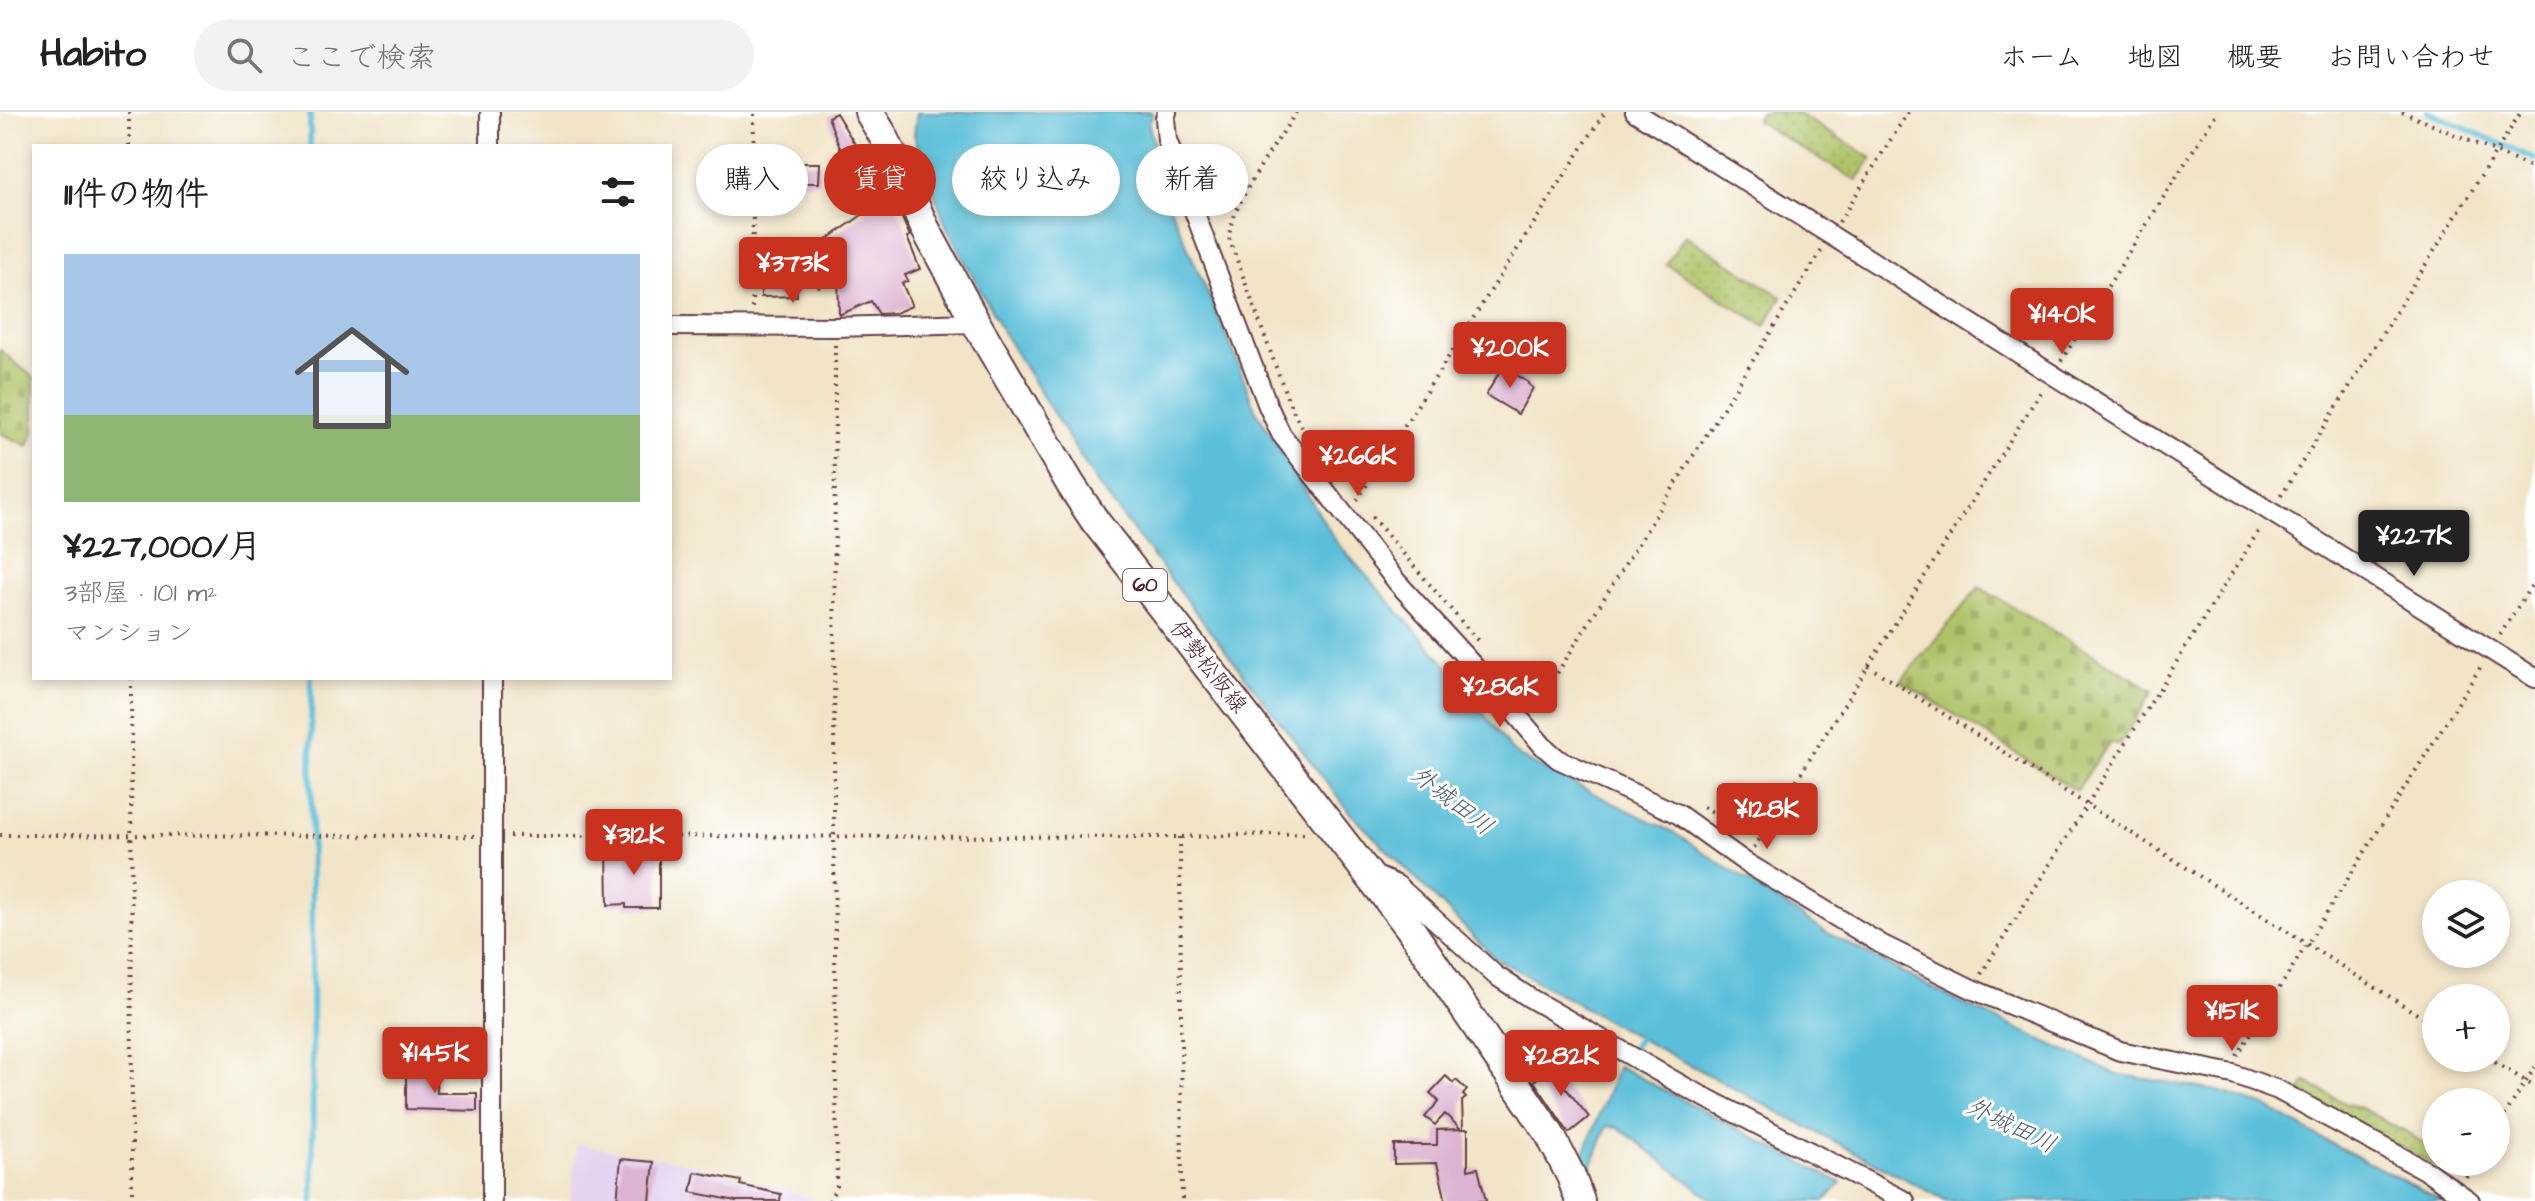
<!DOCTYPE html>
<html lang="ja">
<meta charset="utf-8">
<style>
:root{--surface:#fff;--page:#f2f2f2;--text:#222;--muted:#767676;--line:#e0e0e0;--accent:#c8321e}
body{margin:0;font-family:"Architects Daughter","Klee One",sans-serif;background:var(--page);color:var(--text);height:100vh;display:flex;flex-direction:column;font-size:30px;white-space:nowrap}
*{box-sizing:border-box;margin:0}
p{font-size:26px;color:var(--muted)}
.icon{flex:none;width:44px;height:44px;fill:none;stroke:currentColor;stroke-width:2;stroke-linecap:round;stroke-linejoin:round}
.map{position:relative;flex:1;overflow:hidden}
.sheet{position:absolute;left:32px;top:32px;width:640px;height:536px;display:flex;flex-direction:column;background:var(--surface);border-radius:0px;box-shadow:0 4px 12px #0003}
.sheet>*{flex:none}
.hud{position:absolute;left:696px;top:32px;width:760px;height:72px;display:flex;gap:16px}
.buttons{position:absolute;left:2422px;top:768px;display:grid;gap:16px}
.buttons a{display:grid;place-items:center;width:88px;height:88px;border-radius:50%;background:var(--surface);box-shadow:0 4px 12px #0003;font-size:40px}
.price{position:absolute;translate:-50% -68px;padding:0 18px;border-radius:8px;background:var(--accent);color:#fff;font-size:26px;line-height:52px;filter:drop-shadow(0 2px 4px #0008)}
.price::after{content:'';position:absolute;left:50%;top:48px;width:24px;height:18px;margin-left:-12px;background:inherit;clip-path:polygon(0 0,100% 0,50% 100%)}
.price.active{background:#222;color:#fff}
ul{padding:0;list-style:none}
li{display:grid;align-content:center;gap:16px;height:424px;padding:0 32px}
li span{display:grid;place-items:center;height:248px;border-radius:0px;color:#555}
li>.icon{margin-inline-start:auto}
span .icon{width:144px;height:144px;fill:#fffc;stroke-width:1}
li b{font-size:34px}
h2{display:flex;justify-content:space-between;align-items:center;height:96px;padding:0 32px;font-size:34px}
.chip{padding:0 28px;border-radius:36px;background:var(--surface);box-shadow:0 4px 12px #0003;font-size:28px;line-height:72px}
.chip.active{background:var(--accent);color:#fff}
header{display:flex;align-items:center;gap:48px;box-sizing:border-box;height:112px;padding:0 40px;background:var(--surface);border-bottom:2px solid var(--line)}
header strong{font-size:38px}
nav{display:flex;gap:44px;margin-inline-start:auto;font-size:28px}
.search{width:560px;height:72px;background:var(--page);display:flex;align-items:center;gap:20px;box-sizing:border-box;padding:0 28px;border-radius:44px;color:var(--muted);font-size:30px}
.map>svg:first-child{display:block}
.built{fill:#e5d3f0}
.grass{fill:url(#grass-dots);stroke:#7c7048;stroke-width:2}
.cemetery{fill:url(#cemetery-stones);stroke:#7c7048;stroke-width:2}
.water{fill:#5bbfd9;stroke:#526f82;stroke-width:2}
.lines{fill:none;stroke-linecap:round;stroke-linejoin:round}
.stream{stroke:#5bbfd9;stroke-width:6}
.building{fill:#ddb3d2}
.minor-casing{stroke:#633d42;stroke-width:22}
.primary-casing{stroke:#633d42;stroke-width:32}
.path{stroke:#633d42;stroke-width:4;stroke-dasharray:2 6;stroke-linecap:butt}
.minor{stroke:#fff;stroke-width:18}
.primary{stroke:#fff;stroke-width:28}
.labels{text-anchor:middle;dominant-baseline:central;stroke-width:6;stroke-linejoin:round;paint-order:stroke}
.shield{fill:#fff;stroke:#80626b;stroke-width:2}
.shield-label{font-size:20px;font-weight:bold;fill:#4a1f2b}
.street-label{font-size:22px;fill:#4a1f2b;stroke:#fff}
.water-label{font-size:24px;font-style:italic;fill:#515f71;stroke:#fff}
</style>
<header>
<strong>Habito</strong>
<div class="search"><svg class="icon" aria-label="search" viewBox="0 0 24 24"><circle cx="10" cy="10" r="6"/><path d="M15 15l6 6"/></svg>ここで検索</div>
<nav><a>ホーム</a><a>地図</a><a>概要</a><a>お問い合わせ</a></nav>
</header>
<div class="map">
<svg width="2535" height="1089" viewBox="0 0 2535 1089">
<defs>
<pattern id="grass-dots" width="8" height="8" patternUnits="userSpaceOnUse" patternTransform="scale(2)"><rect width="8" height="8" fill="#aec266"/><path d="M2 2h.1M6 6h.1" fill="none" stroke="#97a659" stroke-width="1.8" stroke-linecap="round"/></pattern>
<pattern id="cemetery-stones" width="16" height="16" patternUnits="userSpaceOnUse" patternTransform="scale(2)"><rect width="16" height="16" fill="#aec266"/><path d="M2 7V4a2 2 0 0 1 4 0v3zM10 15v-3a2 2 0 0 1 4 0v3z" fill="#97a659"/></pattern>
</defs>
<rect width="100%" height="100%" fill="#fff"/>
<filter id="ink" filterUnits="userSpaceOnUse"><feTurbulence type="fractalNoise" baseFrequency=".0125" numOctaves="2"/><feDisplacementMap in="SourceGraphic" scale="16" xChannelSelector="R" yChannelSelector="G"/><feConvolveMatrix kernelMatrix="1 2 1 2 8 2 1 2 1" color-interpolation-filters="sRGB"/></filter>
<filter id="wash" filterUnits="userSpaceOnUse"><feTurbulence type="fractalNoise" baseFrequency=".006" numOctaves="4" result="noise"/><feDisplacementMap in="SourceGraphic" scale="32" xChannelSelector="R" yChannelSelector="G"/><feGaussianBlur stdDeviation="1.8" result="paint"/><feColorMatrix in="noise" values="0 0 0 0 0 0 0 0 0 0 0 0 0 0 0 0 0 1.4 0 .05"/><feComposite in="paint" operator="in"/></filter>
<g filter="url(#wash)">
<rect width="100%" height="100%" fill="#f1e4c7"/>
<polygon class="built" points="577,1032 694,1052 818,1089 570,1089"/>
<g class="grass">
<polygon points="1761,0 1795,0 1872,46 1857,69 1756,9"/>
<polygon points="1685,123 1782,185 1765,214 1666,152"/>
<polygon points="2306,970 2346,992 2359,995 2436,1037 2436,1050 2461,1051 2454,1064 2300,980"/>
</g>
<g class="cemetery">
<polygon points="0,238 34,266 34,320 28,334 0,321"/>
<polygon points="1979,475 2153,578 2119,633 2110,630 2076,679 1901,569"/>
</g>
<g class="water">
<polygon points="917,0 1153,0 1149,13 1170,95 1233,239 1255,297 1337,431 1443,549 1512,639 1527,649 1673,720 1822,818 1959,890 2116,962 2218,979 2265,994 2315,1023 2443,1089 1947,1089 1639,926 1495,846 1351,702 1098,373 1005,224 947,116 914,23"/>
<polygon points="1618,954 1841,1071 1825,1089 1714,1089 1618,1015 1607,1014 1587,1066 1580,1052"/>
</g>
<g class="lines">
<g class="stream">
<polyline points="2428,0 2535,47"/>
<polyline points="310,34 310,0"/>
<polyline points="311,566 313,1089"/>
<polyline points="1634,934 1639,926"/>
</g>
</g>
<g id="blocks">
<g class="building">
<polygon points="836,1 865,49 874,46 876,48 910,124 907,125 920,157 905,163 908,169 902,171 912,194 895,201 879,202 871,189 839,203 838,163 819,175 807,157 815,157 805,143 865,101 828,5"/>
<polygon points="775,51 820,51 819,71 774,71"/>
<polygon points="796,157 797,184 761,185 761,158"/>
<polygon points="1503,254 1529,271 1528,272 1533,276 1518,302 1486,283"/>
<polygon points="626,735 659,735 659,796 626,796 626,792 608,793 607,737 626,737"/>
<polygon points="1556,951 1567,964 1560,969 1589,1005 1569,1021 1534,969"/>
<polygon points="406,960 435,960 437,981 477,981 477,999 406,997"/>
<polygon points="1446,964 1453,971 1456,968 1467,978 1463,983 1466,986 1462,989 1463,1017 1468,1017 1468,1058 1478,1056 1486,1089 1446,1089 1437,1051 1394,1052 1394,1033 1437,1033 1437,1018 1461,1017 1445,1002 1435,1013 1425,1005 1439,989 1430,981"/>
<polygon points="621,1047 654,1050 650,1089 617,1089"/>
<polygon points="695,1060 741,1069 740,1073 781,1082 780,1089 736,1089 691,1080"/>
</g>
</g>
</g>
<g filter="url(#ink)">
<use href="#blocks" fill-opacity="0" stroke="#633d42" stroke-width="2"/>
<g class="lines">
<g class="minor-casing">
<g id="minor">
<polyline points="1167,0 1165,6 1167,28 1268,294 1281,322 1397,470 1491,573 1543,634 1558,647 1678,702 1745,750 1881,832 1972,877 2120,939 2233,962 2278,978 2430,1061 2470,1089"/>
<polyline points="1635,0 2535,566"/>
<polyline points="490,34 490,0"/>
<polyline points="670,214 835,215 976,211"/>
<polyline points="492,566 492,1089"/>
<polyline points="1371,762 1397,773 1495,863 1530,886 1685,975 1905,1089"/>
</g>
</g>
<g class="primary-casing">
<polyline id="primary" points="869,0 884,25 925,116 976,211 1071,373 1095,409 1409,815 1549,1021 1571,1064 1580,1089"/>
</g>
<g class="path">
<polyline points="129,0 129,34"/>
<path d="M1296 0C1276 33 1232 89 1229 126L1288 288 1302 316"/>
<polyline points="2402,0 2535,57"/>
<polyline points="1839,110 1908,0"/>
<polyline points="752,196 754,0"/>
<polyline points="2061,249 2217,0"/>
<polyline points="2281,384 2521,0"/>
<polyline points="1357,388 1605,0"/>
<polyline points="1372,405 1478,529"/>
<polyline points="2500,523 2535,468"/>
<polyline points="1868,554 2436,914"/>
<polyline points="131,566 132,1089"/>
<polyline points="1536,595 1822,138"/>
<polyline points="1703,695 1720,704 1738,719"/>
<polyline points="0,723 474,724"/>
<polyline points="510,724 1180,725 1306,721"/>
<polyline points="1180,725 1182,1089"/>
<polyline points="1754,736 2043,276"/>
<polyline points="1981,862 2261,415"/>
<polyline points="2237,944 2483,551"/>
<polyline points="2488,946 2535,975"/>
<polyline points="2496,1017 2535,955"/>
<polyline points="2466,1065 2475,1050"/>
<polyline points="829,1089 837,1074 834,724 835,233"/>
</g>
<use href="#minor" class="minor"/>
<use href="#primary" class="primary"/>
</g>
</g>
<g class="labels">
<rect class="shield" x="1123" y="457" width="44" height="32" rx="6"/>
<g class="shield-label">
<text x="1145" y="473">60</text>
</g>
<g class="street-label">
<text transform="translate(1208 555) rotate(52)">伊勢松阪線</text>
</g>
<g class="water-label">
<text transform="translate(1452 689) rotate(38)">外城田川</text>
<text transform="translate(2011 1014) rotate(26)">外城田川</text>
</g>
</g>
</svg>
<div class="buttons">
<a><svg class="icon" aria-label="layers" viewBox="0 0 24 24"><path d="M12 4l9 5-9 5-9-5zM3 14l9 5 9-5"/></svg></a>
<a>+</a>
<a>−</a>
</div>
<b class="price" style="left:793px;top:193px">¥373K</b>
<b class="price" style="left:2062px;top:244px">¥140K</b>
<b class="price" style="left:1510px;top:278px">¥200K</b>
<b class="price" style="left:1358px;top:386px">¥266K</b>
<b class="price active" style="left:2414px;top:466px">¥227K</b>
<b class="price" style="left:1500px;top:617px">¥286K</b>
<b class="price" style="left:1767px;top:739px">¥128K</b>
<b class="price" style="left:634px;top:765px">¥312K</b>
<b class="price" style="left:2232px;top:941px">¥151K</b>
<b class="price" style="left:435px;top:983px">¥145K</b>
<b class="price" style="left:1561px;top:986px">¥282K</b>
<div class="hud">
<a class="chip">購入</a>
<a class="chip active">賃貸</a>
<a class="chip">絞り込み</a>
<a class="chip">新着</a>
</div>
<section class="sheet">
<h2>11件の物件<svg class="icon" aria-label="filters" viewBox="0 0 24 24"><path d="M4 7h16M4 17h16"/><circle cx="9" cy="7" r="2"/><circle cx="15" cy="17" r="2"/></svg></h2>
<ul>
<li><span style="background:linear-gradient(#a9c7e8 65%,#8fb573 0)"><svg class="icon" aria-label="home" viewBox="0 0 24 24"><path d="M3 11l9-7 9 7M6 9v11h12V9"/></svg></span><div><b>¥227,000/月</b><p>3部屋 · 101 m²</p><p>マンション</p></div></li>
</ul>
</section>
</div>
